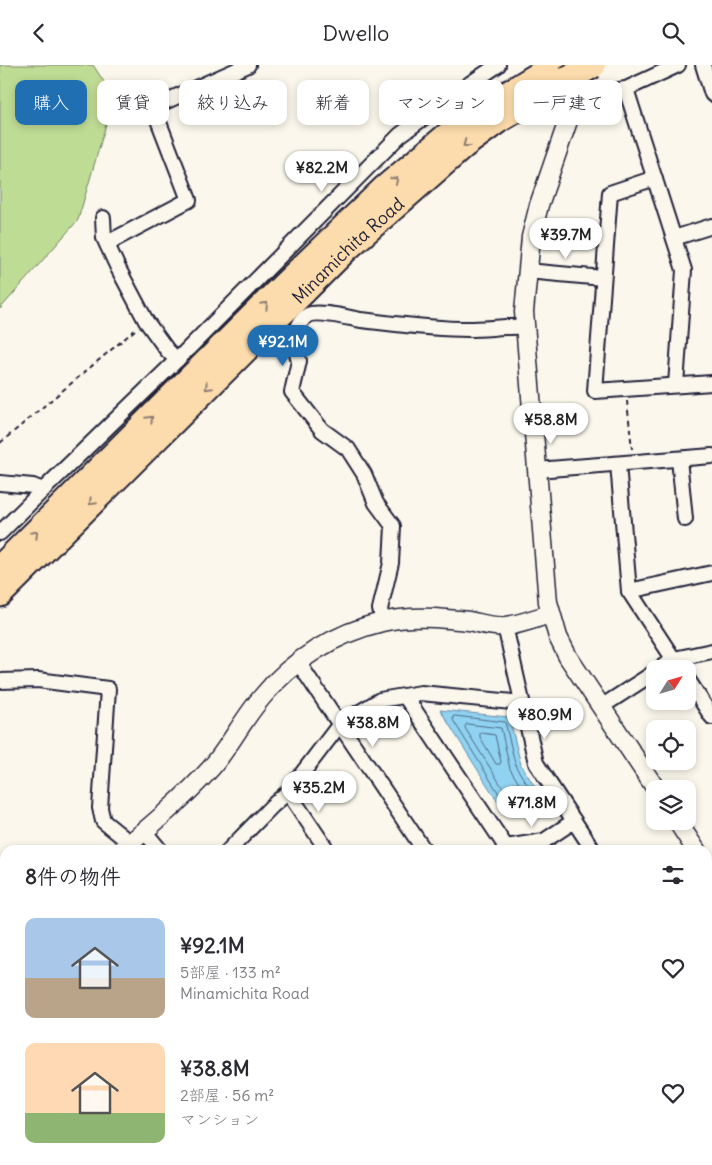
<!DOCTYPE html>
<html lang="ja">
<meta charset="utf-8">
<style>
:root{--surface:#fff;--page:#f2f2f3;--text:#2b2b33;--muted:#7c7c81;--accent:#1f6fb2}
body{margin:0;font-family:Delius,"Klee One",sans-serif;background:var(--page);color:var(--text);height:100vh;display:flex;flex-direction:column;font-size:19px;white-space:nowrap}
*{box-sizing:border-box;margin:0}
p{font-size:16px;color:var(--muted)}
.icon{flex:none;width:28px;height:28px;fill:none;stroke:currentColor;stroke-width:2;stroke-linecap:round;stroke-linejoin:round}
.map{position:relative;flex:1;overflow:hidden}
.panel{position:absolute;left:0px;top:780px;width:712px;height:320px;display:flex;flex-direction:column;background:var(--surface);border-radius:15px 15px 0 0;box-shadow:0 2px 8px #0003}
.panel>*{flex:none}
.hud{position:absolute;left:15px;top:15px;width:682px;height:45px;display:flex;gap:10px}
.needle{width:32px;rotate:53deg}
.fabs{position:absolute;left:646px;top:595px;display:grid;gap:10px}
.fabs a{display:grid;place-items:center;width:50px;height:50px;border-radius:10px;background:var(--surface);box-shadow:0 2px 8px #0003;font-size:25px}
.price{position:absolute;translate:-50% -42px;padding:0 11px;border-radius:18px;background:#fff;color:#222;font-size:16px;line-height:32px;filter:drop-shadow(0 1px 2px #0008)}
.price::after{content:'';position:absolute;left:50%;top:30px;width:15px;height:11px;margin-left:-8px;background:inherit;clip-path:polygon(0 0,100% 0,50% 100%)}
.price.active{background:var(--accent);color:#fff}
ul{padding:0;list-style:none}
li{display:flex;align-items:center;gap:15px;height:125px;padding:0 25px}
li span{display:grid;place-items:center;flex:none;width:140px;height:100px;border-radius:10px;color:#555}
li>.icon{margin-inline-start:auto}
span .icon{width:60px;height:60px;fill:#fffc;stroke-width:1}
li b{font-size:21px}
h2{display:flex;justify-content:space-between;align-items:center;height:60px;padding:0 25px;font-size:21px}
.tag{padding:0 18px;border-radius:10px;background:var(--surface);box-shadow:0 2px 8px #0003;font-size:18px;line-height:45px}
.tag.active{background:var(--accent);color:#fff}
header{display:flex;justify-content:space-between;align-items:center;height:65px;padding:0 25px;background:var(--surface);font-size:22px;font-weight:600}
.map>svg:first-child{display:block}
.green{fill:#bfdc94;stroke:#707f68}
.water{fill:#90d2f1;stroke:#648ca8}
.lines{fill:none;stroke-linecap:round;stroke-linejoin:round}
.shore{stroke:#4e6884;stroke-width:1}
.minor-casing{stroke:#22223b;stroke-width:18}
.tertiary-casing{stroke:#22223b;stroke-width:21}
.motorway-casing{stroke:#22223b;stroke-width:29}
.path{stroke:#22223b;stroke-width:2;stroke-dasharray:5 4;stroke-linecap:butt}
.minor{stroke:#fbf7ec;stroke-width:14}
.tertiary{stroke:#fbf7ec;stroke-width:18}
.motorway{stroke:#fcdcac;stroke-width:25}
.motorway-bridge-casing{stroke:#22223b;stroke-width:29;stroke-linecap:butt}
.motorway-bridge{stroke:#fcdcac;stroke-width:25}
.wall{fill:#c89491;stroke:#22223b}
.building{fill:#e8aca9;stroke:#22223b}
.oneway{stroke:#8f7f74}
.labels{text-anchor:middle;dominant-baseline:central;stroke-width:4;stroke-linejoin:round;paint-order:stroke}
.street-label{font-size:18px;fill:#22223b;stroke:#fbf7ec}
</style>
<header><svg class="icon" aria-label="back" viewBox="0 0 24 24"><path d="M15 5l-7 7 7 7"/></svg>Dwello<svg class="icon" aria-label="search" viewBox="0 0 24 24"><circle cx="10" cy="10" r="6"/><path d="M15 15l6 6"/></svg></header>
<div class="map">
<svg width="712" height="1100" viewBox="0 0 712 1100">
<rect width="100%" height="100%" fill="#fbf7ec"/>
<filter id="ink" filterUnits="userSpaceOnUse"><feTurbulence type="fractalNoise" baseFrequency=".02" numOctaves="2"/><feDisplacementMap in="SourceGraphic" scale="10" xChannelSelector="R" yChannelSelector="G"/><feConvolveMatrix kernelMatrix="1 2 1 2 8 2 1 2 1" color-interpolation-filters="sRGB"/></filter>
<g filter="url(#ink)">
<polygon class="green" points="0,0 93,0 114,32 78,155 0,244"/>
<polygon class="water" points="440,645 508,652 510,655 521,700 537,725 503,745"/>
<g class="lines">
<g class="shore">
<polygon points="455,651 505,657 516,702 529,722 528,724 507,737 504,737 453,655 453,652"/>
<polygon points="467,659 501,663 510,704 520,720 520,723 509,729 506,728 465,663"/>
<polygon points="482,668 495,670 501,697 500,699 496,699 480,672 480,669"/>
</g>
<g class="minor-casing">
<g id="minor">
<polyline points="703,0 712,29"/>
<polyline points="626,24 684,205 676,320"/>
<polyline points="578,26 604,27 626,24 678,0"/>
<polyline points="655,113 610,128 595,326 712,318"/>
<polyline points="103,153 104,173 118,203 146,256 167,285 177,295"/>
<polyline points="674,173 712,161"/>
<polyline points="108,181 115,174 189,135 153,42 248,0"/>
<polyline points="527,206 603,213"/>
<polyline points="679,394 685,454"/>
<polyline points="618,399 629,526 680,604"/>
<polyline points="537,405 712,391"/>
<polyline points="0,418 33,421 43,425 177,295 400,70 471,18 498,0"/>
<polyline points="0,468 43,425"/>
<polyline points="629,526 712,508"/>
<path d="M383 557 380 544 391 498 393 461 376 438 364 409 348 384 322 365 292 327 299 296C294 282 294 258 308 250 318 245 349 253 361 255 396 259 432 264 468 264 487 264 506 261 525 262"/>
<polyline points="505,561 536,698 593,785"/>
<polyline points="298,597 424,785"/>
<polyline points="659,604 674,594 712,586"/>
<polyline points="688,615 712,652"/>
<polyline points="0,616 38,615 108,624 100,743 103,756 130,778"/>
<polyline points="405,631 506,782"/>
<polyline points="601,642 655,607"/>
<polyline points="288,727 327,785"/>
<polyline points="144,766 160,785"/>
<polyline points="229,785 272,741 288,727 340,659 380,635 421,628 522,638"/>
<polyline points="503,785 506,782 544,776 574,756"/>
<polyline points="708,1008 712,1005"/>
<polyline points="708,1066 712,1072"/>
<polyline points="149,1095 156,1100"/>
<polyline points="609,1095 609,1100"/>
<polyline points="659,1095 660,1100"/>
<polyline points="69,1100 73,1095"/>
<polyline points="247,1100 250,1095"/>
<polyline points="333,1100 338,1095"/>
<polyline points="592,1100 599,1095"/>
</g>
</g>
<g class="tertiary-casing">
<g id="tertiary">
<polyline points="581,18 539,140 531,172 524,247 548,537 558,572 568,592 656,724"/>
<polyline points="677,756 696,785"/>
<path d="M122 785C153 759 184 733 211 703 230 681 243 654 262 632 292 595 336 568 382 557 411 550 440 553 469 556 480 558 495 563 507 561 521 559 536 553 550 549"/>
<polyline points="708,802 712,809"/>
<polyline points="708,905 712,901"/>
<polyline points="0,957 5,948"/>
<polyline points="0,1062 5,1067"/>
<polyline points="36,1095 42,1100"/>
<polyline points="458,1100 465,1095"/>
</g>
</g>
<g class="motorway-casing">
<g id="motorway">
<polyline points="0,503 284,220 385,123 455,64 488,41 555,0"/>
<path id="s1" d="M0 529 348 182 463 81 497 56 566 15"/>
</g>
</g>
<g class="path">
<polyline points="627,336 632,384"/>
<polyline points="0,378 136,264"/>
</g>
<use href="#minor" class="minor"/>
<use href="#tertiary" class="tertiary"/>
<use href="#motorway" class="motorway"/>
<g class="motorway-bridge-casing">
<polyline id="motorway-bridge" points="566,15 593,0"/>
</g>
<use href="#motorway-bridge" class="motorway-bridge"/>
</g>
<polygon class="wall" points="712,1022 712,1055 708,1049 708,1025"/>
<g class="building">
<polygon points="712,1022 712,1050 708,1044 708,1025"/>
<polygon points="621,1095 634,1095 634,1099 651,1097 654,1100 622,1100"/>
</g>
<defs><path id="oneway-chevron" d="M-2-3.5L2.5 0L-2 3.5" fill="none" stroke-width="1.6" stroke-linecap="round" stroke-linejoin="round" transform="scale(1.25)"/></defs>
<g class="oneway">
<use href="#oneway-chevron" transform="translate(466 79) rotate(143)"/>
<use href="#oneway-chevron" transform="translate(395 115) rotate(-40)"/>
<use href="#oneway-chevron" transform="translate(265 240) rotate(-45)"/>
<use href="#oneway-chevron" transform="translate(208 322) rotate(135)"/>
<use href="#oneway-chevron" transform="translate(150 354) rotate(-45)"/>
<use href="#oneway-chevron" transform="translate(92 437) rotate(135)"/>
<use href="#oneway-chevron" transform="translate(35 469) rotate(-45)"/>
</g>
</g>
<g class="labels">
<g class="street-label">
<text stroke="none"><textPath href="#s1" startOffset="489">Minamichita Road</textPath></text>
</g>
</g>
</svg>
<div class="fabs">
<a><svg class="needle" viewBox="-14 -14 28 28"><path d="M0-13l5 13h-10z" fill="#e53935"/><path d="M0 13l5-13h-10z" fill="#7c7c81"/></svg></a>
<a><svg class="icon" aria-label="locate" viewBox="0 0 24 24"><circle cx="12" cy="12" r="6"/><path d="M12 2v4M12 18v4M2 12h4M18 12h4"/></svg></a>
<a><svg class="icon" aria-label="layers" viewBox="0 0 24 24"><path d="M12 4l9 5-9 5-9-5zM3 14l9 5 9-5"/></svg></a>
</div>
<b class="price" style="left:322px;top:128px">¥82.2M</b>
<b class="price" style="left:566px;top:195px">¥39.7M</b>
<b class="price active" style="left:283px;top:302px">¥92.1M</b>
<b class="price" style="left:551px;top:380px">¥58.8M</b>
<b class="price" style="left:545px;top:675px">¥80.9M</b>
<b class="price" style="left:373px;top:683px">¥38.8M</b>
<b class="price" style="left:319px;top:748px">¥35.2M</b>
<b class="price" style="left:532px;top:763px">¥71.8M</b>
<div class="hud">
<a class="tag active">購入</a>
<a class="tag">賃貸</a>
<a class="tag">絞り込み</a>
<a class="tag">新着</a>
<a class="tag">マンション</a>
<a class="tag">一戸建て</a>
</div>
<section class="panel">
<h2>8件の物件<svg class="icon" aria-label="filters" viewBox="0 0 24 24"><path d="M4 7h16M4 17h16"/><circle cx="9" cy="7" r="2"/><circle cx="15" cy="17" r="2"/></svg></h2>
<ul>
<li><span style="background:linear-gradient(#a9c7e8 60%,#b9a48a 0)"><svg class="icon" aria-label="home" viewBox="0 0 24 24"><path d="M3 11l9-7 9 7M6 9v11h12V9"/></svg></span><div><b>¥92.1M</b><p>5部屋 · 133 m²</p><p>Minamichita Road</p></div><svg class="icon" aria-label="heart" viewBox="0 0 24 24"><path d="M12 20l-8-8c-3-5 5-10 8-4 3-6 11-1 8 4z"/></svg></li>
<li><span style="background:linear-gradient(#ffd9b3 70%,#8fb573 0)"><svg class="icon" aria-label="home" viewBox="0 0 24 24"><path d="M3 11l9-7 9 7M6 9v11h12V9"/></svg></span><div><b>¥38.8M</b><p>2部屋 · 56 m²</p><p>マンション</p></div><svg class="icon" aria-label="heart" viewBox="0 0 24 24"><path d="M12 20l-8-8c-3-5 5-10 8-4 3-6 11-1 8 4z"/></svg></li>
</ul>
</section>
</div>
